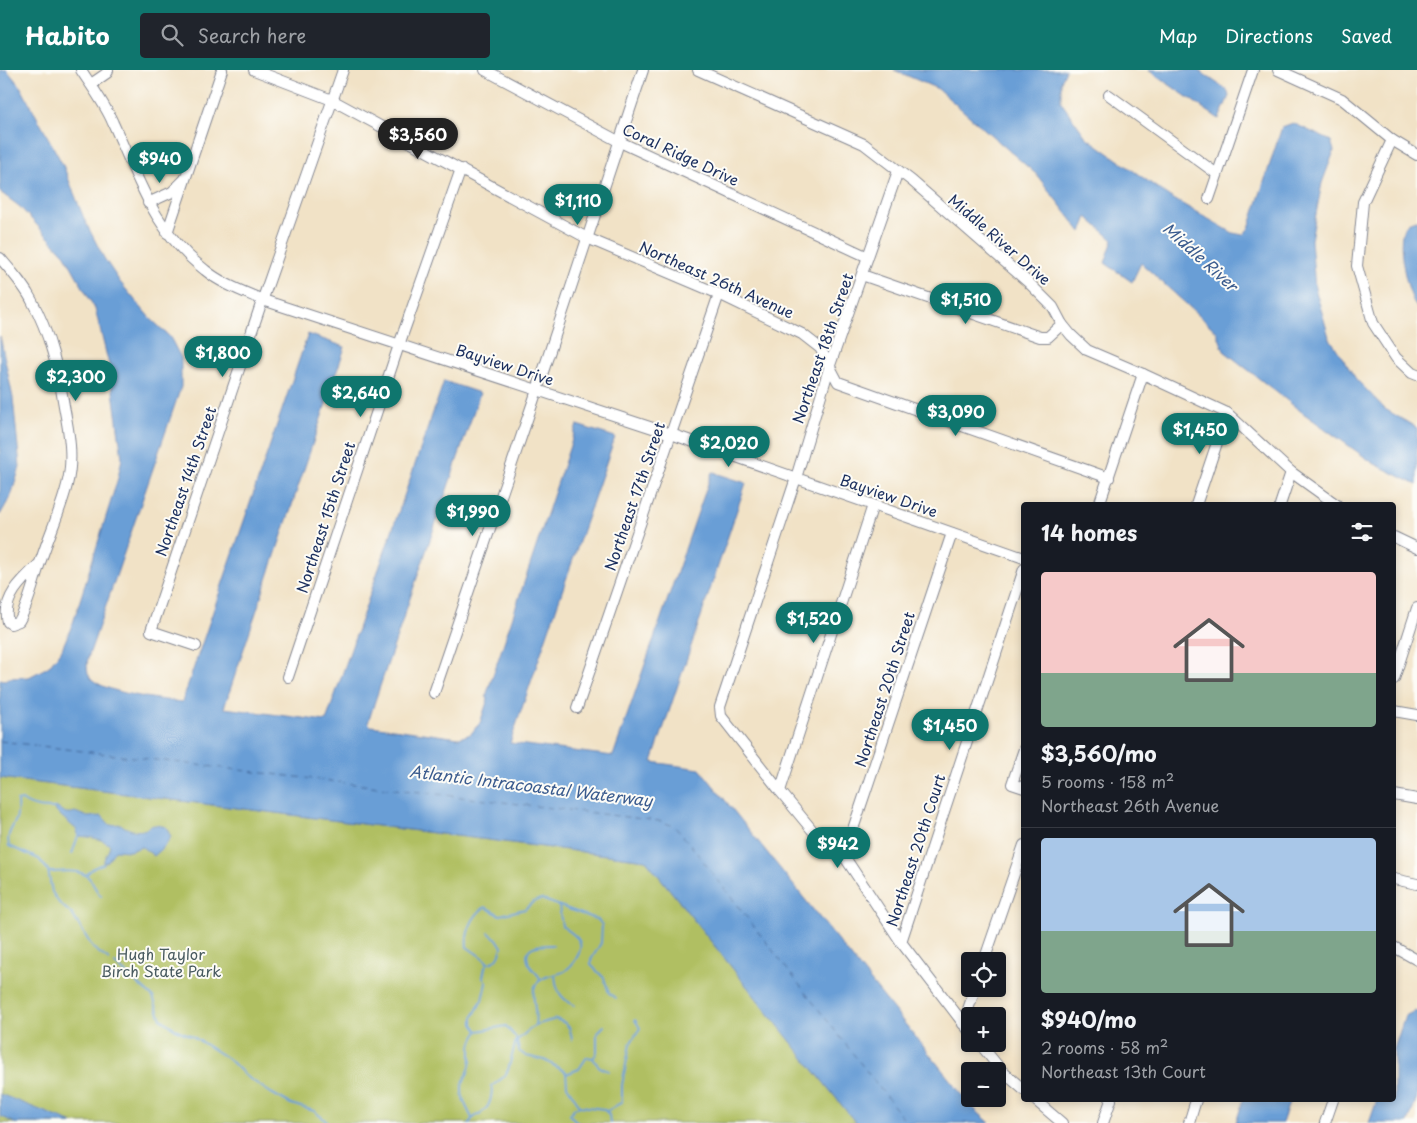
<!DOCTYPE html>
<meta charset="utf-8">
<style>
:root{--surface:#171b24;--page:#20242c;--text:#f1f3f6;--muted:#9ea1a6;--line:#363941;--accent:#0f766e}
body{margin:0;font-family:"Playpen Sans",sans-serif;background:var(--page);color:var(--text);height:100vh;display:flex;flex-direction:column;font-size:19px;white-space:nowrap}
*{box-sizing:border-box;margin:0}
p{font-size:16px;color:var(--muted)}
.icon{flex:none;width:28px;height:28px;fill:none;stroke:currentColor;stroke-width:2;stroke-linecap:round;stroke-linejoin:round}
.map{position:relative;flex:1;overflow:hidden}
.side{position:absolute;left:1021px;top:432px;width:375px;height:600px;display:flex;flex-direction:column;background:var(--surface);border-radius:5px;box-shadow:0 2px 8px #0003}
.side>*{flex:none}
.fabs{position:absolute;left:961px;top:882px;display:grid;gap:10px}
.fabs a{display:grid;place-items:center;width:45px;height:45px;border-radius:5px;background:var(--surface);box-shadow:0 2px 8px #0003;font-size:25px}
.price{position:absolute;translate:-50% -42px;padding:0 11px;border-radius:18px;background:var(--accent);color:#fff;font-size:16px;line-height:32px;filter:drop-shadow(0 1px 2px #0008)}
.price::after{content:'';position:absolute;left:50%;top:30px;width:15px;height:11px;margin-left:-8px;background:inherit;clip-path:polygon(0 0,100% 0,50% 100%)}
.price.selected{background:#222;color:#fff}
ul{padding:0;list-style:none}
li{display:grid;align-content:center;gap:10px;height:265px;padding:0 20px}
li+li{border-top:1px solid var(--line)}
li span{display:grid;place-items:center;height:155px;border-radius:5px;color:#555}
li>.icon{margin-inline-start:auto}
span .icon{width:90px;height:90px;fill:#fffc;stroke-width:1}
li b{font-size:21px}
h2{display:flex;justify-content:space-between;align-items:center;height:60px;padding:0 20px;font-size:21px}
header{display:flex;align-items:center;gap:30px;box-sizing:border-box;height:70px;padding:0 25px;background:var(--accent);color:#fff}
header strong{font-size:24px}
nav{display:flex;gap:28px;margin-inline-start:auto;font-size:18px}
.search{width:350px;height:45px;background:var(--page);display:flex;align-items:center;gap:12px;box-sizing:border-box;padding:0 18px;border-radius:5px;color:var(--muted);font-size:19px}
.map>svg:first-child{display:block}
.park{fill:#b0bf62;stroke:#667760}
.water{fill:#699ed6;stroke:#42669a}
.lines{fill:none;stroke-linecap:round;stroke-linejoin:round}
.stream{stroke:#699ed6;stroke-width:2}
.ferry{stroke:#3a5b8e;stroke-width:1;stroke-dasharray:6 5;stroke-linecap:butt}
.minor-casing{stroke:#868892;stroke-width:12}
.minor{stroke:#fff;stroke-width:10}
.labels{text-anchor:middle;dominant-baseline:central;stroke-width:4;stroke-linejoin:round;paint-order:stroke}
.street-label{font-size:15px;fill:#1b2f5e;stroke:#fdfcf7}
.park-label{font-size:15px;fill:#485a5f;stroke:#fdfcf7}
.water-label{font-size:16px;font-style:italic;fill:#3a5b8e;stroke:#fdfcf7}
</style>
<header>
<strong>Habito</strong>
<div class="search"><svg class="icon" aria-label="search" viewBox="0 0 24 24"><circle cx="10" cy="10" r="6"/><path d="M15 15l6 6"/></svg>Search here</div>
<nav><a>Map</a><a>Directions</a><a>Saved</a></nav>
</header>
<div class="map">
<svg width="1417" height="1053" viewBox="0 0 1417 1053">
<rect width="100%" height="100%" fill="#fdfcf7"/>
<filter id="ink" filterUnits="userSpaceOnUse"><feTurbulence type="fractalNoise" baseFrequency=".02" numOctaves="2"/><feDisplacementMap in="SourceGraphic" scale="10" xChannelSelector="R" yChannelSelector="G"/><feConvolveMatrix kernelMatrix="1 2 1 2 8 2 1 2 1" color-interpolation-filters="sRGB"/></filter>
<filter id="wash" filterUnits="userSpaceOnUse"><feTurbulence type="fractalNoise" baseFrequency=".0096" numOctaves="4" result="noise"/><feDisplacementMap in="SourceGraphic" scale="20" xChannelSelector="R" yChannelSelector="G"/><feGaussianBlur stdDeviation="1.12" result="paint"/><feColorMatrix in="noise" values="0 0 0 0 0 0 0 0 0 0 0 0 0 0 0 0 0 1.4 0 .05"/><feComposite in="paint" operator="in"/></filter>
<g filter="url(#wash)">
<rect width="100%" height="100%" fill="#f1e2c6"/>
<polygon class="park" points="0,708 646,790 856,1053 0,1053"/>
<g class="water">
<path d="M0 0H7L20 16 63 95 85 151 104 188 120 212 149 247 170 267 181 288V317L88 588C87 594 86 602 90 607 101 623 163 630 182 632L308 264 345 277 224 638 326 651 444 311 480 323 375 631 368 653 371 656 459 668 471 664 477 656H479L488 629 486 626 577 355 615 367 510 673 613 686 712 402 746 413 652 692 700 699 972 1037 990 1053H856L646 790 0 708V609L5 610 9 608 29 607 48 597 61 581 73 553 118 408 122 388 110 299 95 239 65 185 19 136 0 122Z"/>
<polygon points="894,0 1066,0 1061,11 1061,32 1086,67 1170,127 1233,163 1243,165 1249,158 1282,57 1293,53 1331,71 1334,81 1322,113 1311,170 1315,218 1329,267 1356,309 1385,339 1417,358 1417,415 1373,393 1303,343 1224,281 1217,262 1141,193 1132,212 1105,193 1113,170 1087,147 1081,162 1036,104 938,19"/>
<polygon points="1148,0 1198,0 1227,20 1229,26 1219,49"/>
<path d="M1417 150V238C1407 223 1396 175 1404 158 1407 152 1412 151 1417 150Z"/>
<polygon points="0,266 13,328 20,397 11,426 0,445"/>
<path d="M56 737C63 742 67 745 75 742L88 747 102 746 110 755 121 754C125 759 137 762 143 760 148 759 149 756 154 755 158 755 162 756 166 757L171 767 163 778 154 786 142 777 130 781 115 780 108 791 103 794C104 787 109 782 110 775 101 768 89 767 78 766L77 760 54 740Z"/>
<polygon points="1415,941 1417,942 1417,1027 1408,1053 1369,1053 1377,1030 1394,1030 1394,979 1405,946"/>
<polygon points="0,1024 73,1053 15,1053 0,1046"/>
<polygon points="1243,1030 1290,1030 1282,1053 1236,1053"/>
</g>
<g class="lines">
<g class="stream">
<path d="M55 738C43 738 32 738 22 730L17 731C17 735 18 740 17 744 17 755 5 761 9 776L39 789 48 800 52 822 59 833 72 844 93 878 109 890"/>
<polyline points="72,784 78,766"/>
<path d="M49 802C62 802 81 798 90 809 94 815 96 821 101 826"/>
<path d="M86 805C91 799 95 796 103 794"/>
<path d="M489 893C498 891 500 885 502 877L497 869 489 863"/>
<polyline points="115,894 153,927 161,949 177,960 192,966 230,990 247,1007 271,1023 291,1034 314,1041 329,1053"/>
<path d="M555 904C556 919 559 928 574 935"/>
<path d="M541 910C538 903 531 899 529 894 521 874 540 875 553 875"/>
<path d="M535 955C538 941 529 923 537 913 545 904 556 906 565 901 569 898 573 894 576 889 587 871 576 866 562 856L559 836"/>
<path d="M478 961 473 954V947L482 930 486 913 483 907 485 897 488 893 483 888 467 877C465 862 473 845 485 837L500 845 525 839 533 832 541 829 598 850 602 855 601 873 591 890V895L604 908 609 923 616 928"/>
<polyline points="478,961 506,956 516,968 519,981 526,986 544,990 566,1002 567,1016 580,1036 604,1039 609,1045 610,1053"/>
<polyline points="594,987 597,982 597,963 604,956"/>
<path d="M566 1004 579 999 587 987 593 988C597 996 601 999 609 1001"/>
<polyline points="607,1041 622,1032 622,1015 630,974 640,958 635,950"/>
<path d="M472 1048C467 1038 461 1028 462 1017 462 1011 468 1005 469 999 475 982 465 980 478 961"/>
<path d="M469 1053C473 1046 479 1045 485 1040 491 1034 492 1023 492 1016L505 1006 508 1000 516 971 535 955 556 949 565 953 570 959 572 970"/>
<polyline points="578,1053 570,1045 574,1038 580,1036"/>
</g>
<polyline class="ferry" points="0,671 659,751 674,756 689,773 907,1053"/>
</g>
</g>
<g filter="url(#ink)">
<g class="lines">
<g class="minor-casing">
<g id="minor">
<path d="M81 0C92 17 105 34 113 53 139 109 153 160 205 200 222 214 242 221 263 230L671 364 1024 488"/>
<polyline points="254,0 332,30 587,168 719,224 802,264 820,278 838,312 1109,408"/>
<polyline points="485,0 620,72 868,187"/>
<polyline points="698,0 864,74 912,111 1029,213 1053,237 1062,254 1071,265 1087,280 1143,304 1227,343 1291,402 1337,435"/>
<polyline points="1278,0 1342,29 1392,70 1417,85"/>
<polyline points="91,14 107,3 108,0"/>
<polyline points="1109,25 1217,104"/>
<polyline points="1392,70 1363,132 1357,196 1373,253 1396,288 1412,303 1417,305"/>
<polyline points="898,101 830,295 796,408 720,637 721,646 780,721 822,772 844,786 901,872 970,962"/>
<polyline points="1209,129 1253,0"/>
<polyline points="148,133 172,122 184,110"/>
<polyline points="167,163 222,0"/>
<path d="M0 188C12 202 24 215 32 231 50 264 58 299 64 336 69 362 74 389 67 415 61 439 50 463 42 487 34 508 30 532 19 551L11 554 8 552C1 528 24 508 39 494"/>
<polyline points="862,205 1040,267 1048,267 1062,254"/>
<polyline points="1099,435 1143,304"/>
<polyline points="1196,435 1227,343"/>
<polyline points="1280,435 1291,402"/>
<polyline points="1394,467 1417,478"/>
<polyline points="196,576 151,561 260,237 343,0"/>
<polyline points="288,607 399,275 461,99"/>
<polyline points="1394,609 1417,538"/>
<polyline points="434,623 533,332 643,0"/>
<polyline points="577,638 719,224"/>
<polyline points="1394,641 1417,645"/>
<polyline points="1024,679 1012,714 1024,718"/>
<polyline points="780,721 873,435"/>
<polyline points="1394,725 1417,729"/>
<polyline points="844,786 952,463"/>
<polyline points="1394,809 1417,814"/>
<polyline points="901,872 1024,499"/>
<polyline points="1394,877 1417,890"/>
<polyline points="984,891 1024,775"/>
<polyline points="963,954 975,919"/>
<polyline points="980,974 1002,1001 1024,1020"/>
<polyline points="1035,1030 1062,1053"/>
<polyline points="1103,1053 1111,1030"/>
<polyline points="1189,1053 1196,1030"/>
<polyline points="1325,1053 1333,1030"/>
</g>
</g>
<use href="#minor" class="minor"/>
</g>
</g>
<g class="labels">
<g class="street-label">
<text transform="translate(681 84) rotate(25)">Coral Ridge Drive</text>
<text transform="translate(1000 169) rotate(41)">Middle River Drive</text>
<text transform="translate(717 209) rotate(24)">Northeast 26th Avenue</text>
<text transform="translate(822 278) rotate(-71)">Northeast 18th Street</text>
<text transform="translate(505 294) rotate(18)">Bayview Drive</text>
<text transform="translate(185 411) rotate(-71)">Northeast 14th Street</text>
<text transform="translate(889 425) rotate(19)">Bayview Drive</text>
<text transform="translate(634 426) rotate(-71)">Northeast 17th Street</text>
<text transform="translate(325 447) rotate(-72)">Northeast 15th Street</text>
<text transform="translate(884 619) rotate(-72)">Northeast 20th Street</text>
<text transform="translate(915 780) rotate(-72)">Northeast 20th Court</text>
</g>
<g class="park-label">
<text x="161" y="883">Hugh Taylor<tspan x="161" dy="17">Birch State Park</tspan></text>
</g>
<g class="water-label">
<text transform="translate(1201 186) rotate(42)">Middle River</text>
<text transform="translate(531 715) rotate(7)">Atlantic Intracoastal Waterway</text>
</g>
</g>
</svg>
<div class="fabs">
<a><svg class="icon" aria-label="locate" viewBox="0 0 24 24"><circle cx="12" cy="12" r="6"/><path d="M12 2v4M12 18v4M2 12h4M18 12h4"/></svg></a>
<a>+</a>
<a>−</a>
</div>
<b class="price selected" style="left:418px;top:90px">$3,560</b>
<b class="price" style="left:160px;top:114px">$940</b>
<b class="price" style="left:578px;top:156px">$1,110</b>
<b class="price" style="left:966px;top:255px">$1,510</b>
<b class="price" style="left:223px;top:308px">$1,800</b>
<b class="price" style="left:76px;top:332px">$2,300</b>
<b class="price" style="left:361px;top:348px">$2,640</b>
<b class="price" style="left:956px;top:367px">$3,090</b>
<b class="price" style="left:1200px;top:385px">$1,450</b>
<b class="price" style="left:729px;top:398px">$2,020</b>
<b class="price" style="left:473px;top:467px">$1,990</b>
<b class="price" style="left:814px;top:574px">$1,520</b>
<b class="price" style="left:950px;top:681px">$1,450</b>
<b class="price" style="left:838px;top:799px">$942</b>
<section class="side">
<h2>14 homes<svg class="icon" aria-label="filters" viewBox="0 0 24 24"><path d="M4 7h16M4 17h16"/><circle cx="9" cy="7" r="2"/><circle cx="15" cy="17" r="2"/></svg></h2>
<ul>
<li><span style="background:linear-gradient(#f6c9c9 65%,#7fa58c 0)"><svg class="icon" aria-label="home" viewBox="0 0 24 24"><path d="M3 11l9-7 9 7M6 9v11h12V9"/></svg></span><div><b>$3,560/mo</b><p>5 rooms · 158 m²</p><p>Northeast 26th Avenue</p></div></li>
<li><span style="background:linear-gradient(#a9c7e8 60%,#7fa58c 0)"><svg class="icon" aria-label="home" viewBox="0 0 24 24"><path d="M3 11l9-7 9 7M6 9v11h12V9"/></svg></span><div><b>$940/mo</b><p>2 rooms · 58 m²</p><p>Northeast 13th Court</p></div></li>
</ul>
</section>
</div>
